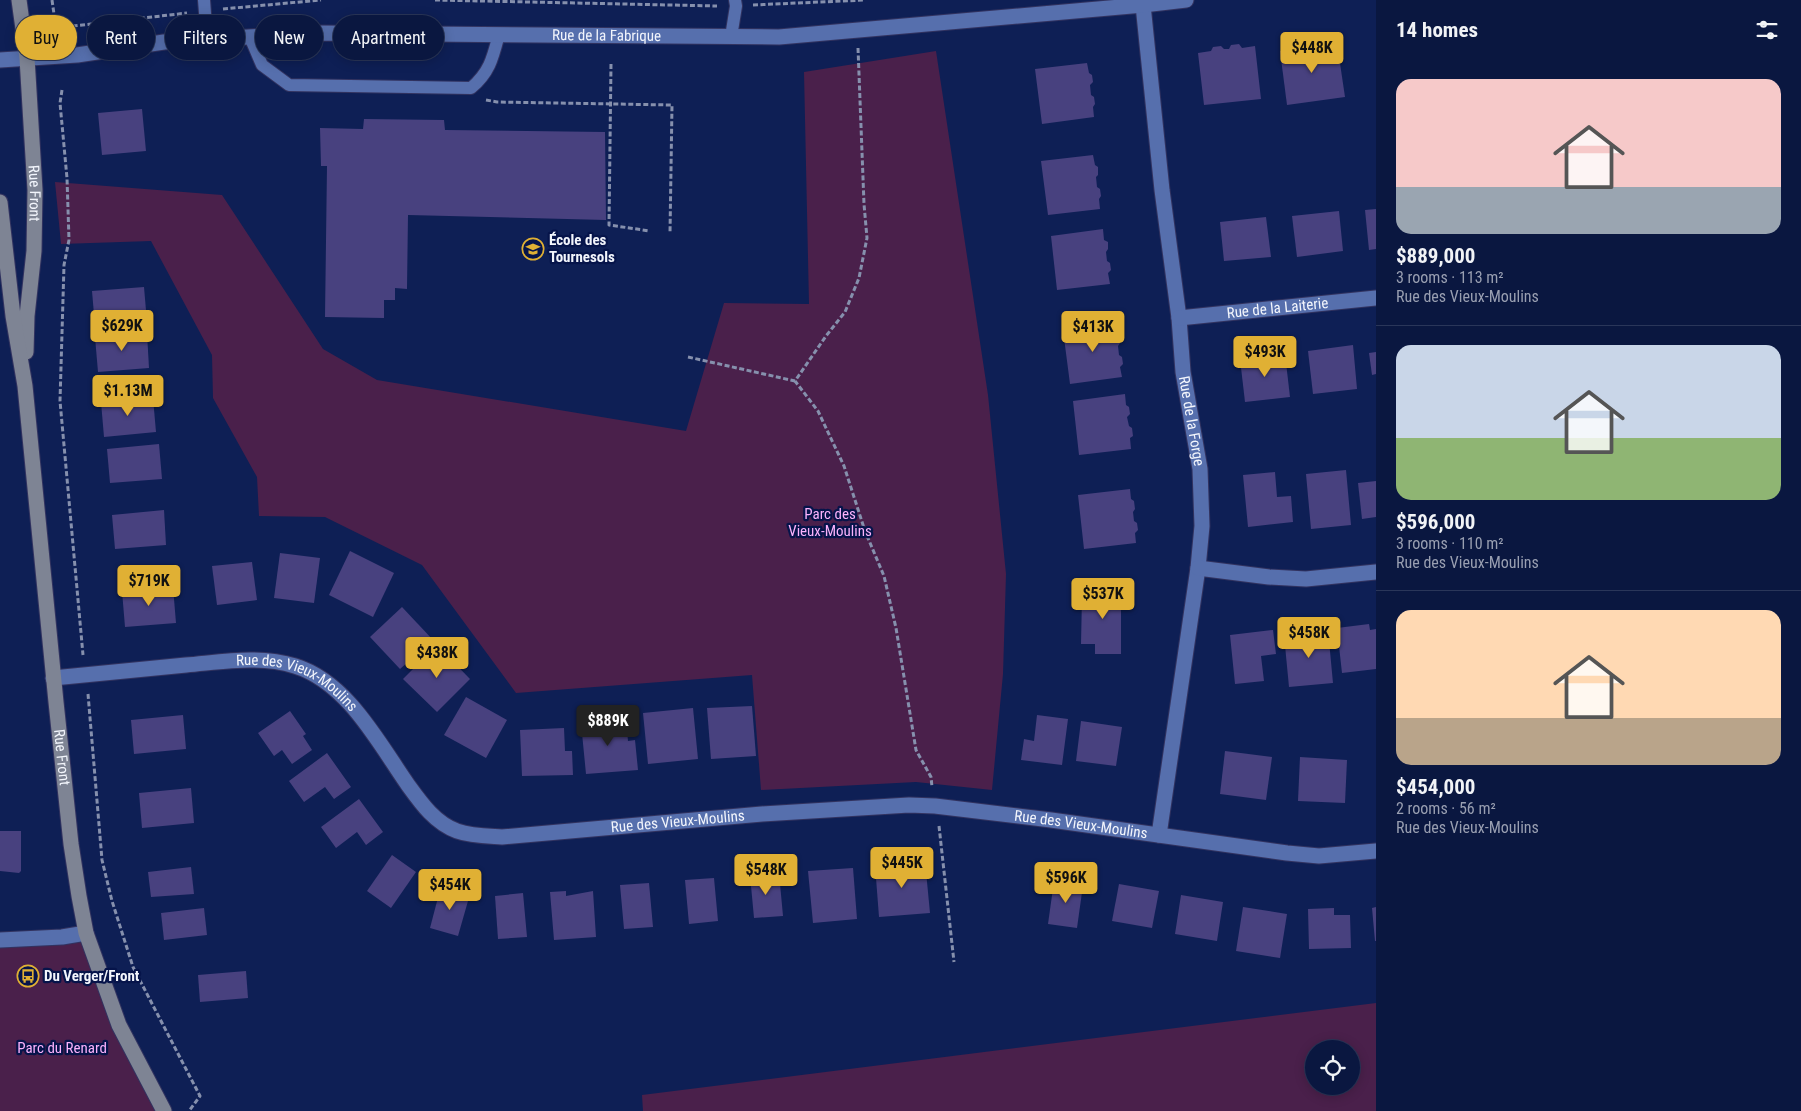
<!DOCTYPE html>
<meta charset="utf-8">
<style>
:root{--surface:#0a1740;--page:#132047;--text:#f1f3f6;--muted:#999fb1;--line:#2a3659;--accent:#e0b034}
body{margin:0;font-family:"Roboto Condensed",sans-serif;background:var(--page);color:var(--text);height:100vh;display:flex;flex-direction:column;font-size:19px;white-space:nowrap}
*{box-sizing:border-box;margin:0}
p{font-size:16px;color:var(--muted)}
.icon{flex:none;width:28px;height:28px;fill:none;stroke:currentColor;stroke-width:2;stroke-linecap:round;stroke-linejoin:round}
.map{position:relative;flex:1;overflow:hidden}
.side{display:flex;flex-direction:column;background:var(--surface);width:425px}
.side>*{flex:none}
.guide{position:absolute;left:15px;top:15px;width:475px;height:45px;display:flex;gap:10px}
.controls{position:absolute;left:1305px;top:1040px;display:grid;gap:10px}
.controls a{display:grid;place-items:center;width:55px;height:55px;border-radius:50%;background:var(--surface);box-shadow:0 2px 12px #0003,0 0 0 1px var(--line);font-size:25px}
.price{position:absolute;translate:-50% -42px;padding:0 11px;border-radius:5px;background:var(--accent);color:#111;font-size:16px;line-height:32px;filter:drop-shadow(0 1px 2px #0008)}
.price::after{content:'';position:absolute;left:50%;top:30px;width:15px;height:11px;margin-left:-8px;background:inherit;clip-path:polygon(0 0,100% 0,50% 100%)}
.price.current{background:#222;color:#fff}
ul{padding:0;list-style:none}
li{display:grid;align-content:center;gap:10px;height:265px;padding:0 20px}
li+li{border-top:1px solid var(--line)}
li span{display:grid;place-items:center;height:155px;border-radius:15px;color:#555}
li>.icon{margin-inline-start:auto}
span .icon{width:90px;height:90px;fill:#fffc;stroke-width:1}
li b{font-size:21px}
h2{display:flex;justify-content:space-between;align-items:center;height:60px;padding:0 20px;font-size:21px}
.pill{padding:0 18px;border-radius:22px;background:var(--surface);box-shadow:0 2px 12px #0003,0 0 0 1px var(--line);font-size:18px;line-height:45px}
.pill.current{background:var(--accent);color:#111}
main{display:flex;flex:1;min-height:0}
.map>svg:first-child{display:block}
.green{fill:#4a204b;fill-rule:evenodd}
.building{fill:#48417f}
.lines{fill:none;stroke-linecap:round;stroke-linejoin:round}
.lane-casing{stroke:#323360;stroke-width:14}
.street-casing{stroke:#323360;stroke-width:17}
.secondary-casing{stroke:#323360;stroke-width:17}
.path{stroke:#8690ad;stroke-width:3;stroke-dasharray:5 2.5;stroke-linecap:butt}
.lane{stroke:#566fad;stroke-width:12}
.street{stroke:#566fad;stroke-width:15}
.secondary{stroke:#7e8494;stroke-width:15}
.labels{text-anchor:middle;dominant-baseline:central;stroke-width:4.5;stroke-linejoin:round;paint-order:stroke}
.street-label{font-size:15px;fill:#f2f5fc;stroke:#06144a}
.poi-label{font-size:15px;font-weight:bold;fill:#f2f5fc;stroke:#06144a;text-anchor:start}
.park-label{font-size:15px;fill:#fbb2fc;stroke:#06144a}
</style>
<main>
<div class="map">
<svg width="1376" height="1111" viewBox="0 0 1376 1111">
<rect width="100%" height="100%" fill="#0e1f55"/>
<g class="green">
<polygon points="936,51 988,395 1006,574 1003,674 992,790 916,782 761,790 752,675 516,693 422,565 325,517 259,516 257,477 213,398 212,355 151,241 61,244 55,182 222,195 323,349 377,380 686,431 724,303 809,304 804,72"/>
<polygon points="86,933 164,1111 0,1111 0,940"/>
<path d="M1376 1003V1111H643L642 1095ZM1314 1049H1351V1086H1314Z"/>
</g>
<g class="building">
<polygon points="1337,43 1345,97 1287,105 1280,51"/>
<polygon points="1239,44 1242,48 1255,46 1261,99 1204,105 1198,53 1211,51 1213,47 1221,46 1224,49 1229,49 1231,45"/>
<polygon points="1087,63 1089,73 1092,75 1093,82 1090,85 1091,95 1094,97 1095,104 1093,107 1094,117 1042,124 1035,69"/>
<polygon points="142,109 146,151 102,155 98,113"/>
<polygon points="364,119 444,120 445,130 605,132 606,220 408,215 407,289 395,288 395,300 384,300 384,318 325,317 327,166 321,166 320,128 363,129"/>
<polygon points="1093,155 1095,165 1098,167 1098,175 1096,177 1097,187 1100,189 1101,196 1099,199 1100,209 1048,215 1041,161"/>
<polygon points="1376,209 1376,249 1369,250 1365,210"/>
<polygon points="1339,211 1343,251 1297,257 1292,216"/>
<polygon points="1266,217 1271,257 1224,261 1220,222"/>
<polygon points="1103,229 1104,240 1108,242 1108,249 1106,252 1107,261 1110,263 1111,270 1108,273 1110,284 1057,290 1051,236"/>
<polygon points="144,287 147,322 95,326 92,291"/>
<polygon points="1115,323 1116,334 1120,336 1120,343 1118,346 1119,355 1122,357 1123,364 1120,367 1122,377 1070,384 1063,330"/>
<polygon points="147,333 149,368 98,372 95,337"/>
<polygon points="1353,345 1357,389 1313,394 1308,351"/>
<polygon points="1376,352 1376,374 1372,375 1369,353"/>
<polygon points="1285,354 1290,397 1245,402 1240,359"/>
<polygon points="1125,394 1126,405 1129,407 1130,414 1127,417 1129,426 1132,428 1133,436 1130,438 1131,449 1079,455 1073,401"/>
<polygon points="153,398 156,432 104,437 101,402"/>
<polygon points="159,444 162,479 110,483 107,449"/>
<polygon points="1346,470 1351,525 1311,529 1306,474"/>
<polygon points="1275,472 1277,497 1291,496 1293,522 1248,527 1243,475"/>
<polygon points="1376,481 1376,517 1362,519 1358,483"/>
<polygon points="1130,489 1131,499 1134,501 1135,509 1133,512 1134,521 1137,523 1138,530 1135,533 1136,543 1084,549 1078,495"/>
<polygon points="164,510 166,545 115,549 112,515"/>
<polygon points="350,551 394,573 373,617 329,595"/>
<polygon points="280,553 320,558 314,603 274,598"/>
<polygon points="252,562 257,600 217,605 212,566"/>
<polygon points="1095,586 1121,586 1121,654 1095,654 1095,644 1081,644 1082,596 1095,596"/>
<polygon points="173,587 176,623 125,627 122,591"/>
<polygon points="402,607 433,640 400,669 370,637"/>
<polygon points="1369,624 1370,630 1376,629 1376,669 1342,673 1337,628"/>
<polygon points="1273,630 1276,654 1261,656 1264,681 1235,684 1230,635"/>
<polygon points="1328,630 1333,683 1289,687 1284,635"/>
<polygon points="437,645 470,679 437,712 403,679"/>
<polygon points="466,697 507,720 486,758 444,735"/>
<polygon points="752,706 756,756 711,759 707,708"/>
<polygon points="693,708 698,759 648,764 643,713"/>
<polygon points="290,711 306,734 303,736 312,750 292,764 282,750 274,756 258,733"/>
<polygon points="183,715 186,749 134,754 131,720"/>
<polygon points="1037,715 1068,719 1062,765 1021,760 1024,739 1034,741"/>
<polygon points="626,719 628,741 635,740 638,770 586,774 581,723"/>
<polygon points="1081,721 1122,727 1116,766 1076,761"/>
<polygon points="564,728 565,751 572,751 573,775 522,776 520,730"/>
<polygon points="1225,751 1272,757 1266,800 1220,794"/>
<polygon points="327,753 351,787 334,799 325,787 304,802 289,781"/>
<polygon points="1300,757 1347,760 1345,803 1298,801"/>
<polygon points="191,788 194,823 142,828 139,793"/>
<polygon points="359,799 383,832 366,845 357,832 336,848 321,827"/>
<polygon points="0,831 21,831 21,871 19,873 0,871"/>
<polygon points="392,855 416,872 391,908 367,891"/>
<polygon points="925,861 930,913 879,917 875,865"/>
<polygon points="191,867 194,894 151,897 148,872"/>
<polygon points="853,868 857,919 813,923 808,871"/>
<polygon points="779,873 783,916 754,918 750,875"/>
<polygon points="714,878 718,921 689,924 685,880"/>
<polygon points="1054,881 1083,885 1077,928 1048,924"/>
<polygon points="649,883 653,927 624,929 620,885"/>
<polygon points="1119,884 1159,891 1152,928 1112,921"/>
<polygon points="441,886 470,894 458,936 430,928"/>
<polygon points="566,891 566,896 593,891 596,937 554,940 550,892"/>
<polygon points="523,893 527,937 498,939 495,896"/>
<polygon points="1181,895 1223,902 1217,941 1175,934"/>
<polygon points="1243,907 1287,914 1280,958 1236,951"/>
<polygon points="1376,907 1376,941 1375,941 1372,908"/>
<polygon points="204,908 207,935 164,940 161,913"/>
<polygon points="1334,908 1334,915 1350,915 1351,948 1309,949 1308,909"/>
<polygon points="246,971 248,998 200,1002 198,975"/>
</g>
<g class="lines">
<g class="lane-casing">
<g id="lane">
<polyline points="204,0 207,39"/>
<path d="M250 37 262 65 289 85 471 88C490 72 493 57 499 34"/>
<polyline points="731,37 736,6 735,0"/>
</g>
</g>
<g class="street-casing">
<g id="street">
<path id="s1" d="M1143 5 1162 190 1179 318 1183 372 1200 469 1202 526 1198 568 1159 835"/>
<path id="s2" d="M0 60 77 55 164 42 316 33 779 37 1143 5 1186 0"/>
<path id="s3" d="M1179 318 1376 298"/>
<polyline points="1198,568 1269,577 1306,579 1376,572"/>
<path id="s4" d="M53 678C97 674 142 669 186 665 222 662 259 655 295 666 347 682 378 742 408 785 421 803 435 823 457 831 471 836 486 836 502 837L762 814 909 805 935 806 1051 820 1287 853 1319 856 1376 851"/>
<polyline points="0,940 62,937 86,933"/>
</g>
</g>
<g class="secondary-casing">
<g id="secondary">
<path id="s5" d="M19 0 27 58 35 190 34 251 27 316 26 352"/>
<path id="s6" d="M0 202 13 316 25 386 56 702 71 844 79 896 86 933 119 1025 164 1111"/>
</g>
</g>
<g class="path">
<polyline points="52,0 56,28 187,13"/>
<polyline points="435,0 717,6"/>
<polyline points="753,5 865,0"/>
<polyline points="223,9 321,0"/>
<polyline points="858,48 864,204 867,238 859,278 845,312 826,336 795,381 818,411 844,466 865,531 884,576 896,628 916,750 931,777 932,787"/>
<polyline points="611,64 609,225 650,231"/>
<polyline points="62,90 60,103 67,178 69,240 64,265 60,401 83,655"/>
<polyline points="486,100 497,102 672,105 670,233"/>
<polyline points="688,357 795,381"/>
<polyline points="88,694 102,860 112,901 133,967 200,1096 189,1111"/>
<polyline points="939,826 954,962"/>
</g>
<use href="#lane" class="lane"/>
<use href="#street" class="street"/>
<use href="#secondary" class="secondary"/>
</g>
<defs>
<g id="school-ring" transform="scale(1.125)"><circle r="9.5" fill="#06144a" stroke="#e0b034" stroke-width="1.5"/><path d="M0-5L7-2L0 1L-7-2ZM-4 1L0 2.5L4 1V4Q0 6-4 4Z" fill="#e0b034"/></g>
<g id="bus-ring" transform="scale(1.125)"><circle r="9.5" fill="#06144a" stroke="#e0b034" stroke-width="1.5"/><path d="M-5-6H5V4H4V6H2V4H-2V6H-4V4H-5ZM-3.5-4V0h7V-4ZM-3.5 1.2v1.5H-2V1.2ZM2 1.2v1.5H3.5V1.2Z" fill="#e0b034"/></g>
</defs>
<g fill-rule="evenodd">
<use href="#school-ring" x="533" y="249"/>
<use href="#bus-ring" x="28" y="976"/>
</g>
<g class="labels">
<g class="street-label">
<text stroke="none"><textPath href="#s2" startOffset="608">Rue de la Fabrique</textPath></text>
<text stroke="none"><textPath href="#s5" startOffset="194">Rue Front</textPath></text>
<text stroke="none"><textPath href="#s3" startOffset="99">Rue de la Laiterie</textPath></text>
<text stroke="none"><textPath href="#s1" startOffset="419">Rue de la Forge</textPath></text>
<text stroke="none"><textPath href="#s4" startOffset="251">Rue des Vieux-Moulins</textPath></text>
<text stroke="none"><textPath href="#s6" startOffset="559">Rue Front</textPath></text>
<text stroke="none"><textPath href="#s4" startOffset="701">Rue des Vieux-Moulins</textPath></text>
<text stroke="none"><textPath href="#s4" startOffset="1106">Rue des Vieux-Moulins</textPath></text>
</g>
<g class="poi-label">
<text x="549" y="240">École des<tspan x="549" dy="17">Tournesols</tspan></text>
<text x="44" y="976">Du Verger/Front</text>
</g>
<g class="park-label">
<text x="830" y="514">Parc des<tspan x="830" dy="17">Vieux-Moulins</tspan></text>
<text x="62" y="1048">Parc du Renard</text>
</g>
</g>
</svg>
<div class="controls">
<a><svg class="icon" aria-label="locate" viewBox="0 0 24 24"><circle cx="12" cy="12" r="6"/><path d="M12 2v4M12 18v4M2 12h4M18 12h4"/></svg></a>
</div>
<b class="price" style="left:1312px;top:74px">$448K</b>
<b class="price" style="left:122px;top:352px">$629K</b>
<b class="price" style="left:1093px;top:353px">$413K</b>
<b class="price" style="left:1265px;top:378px">$493K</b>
<b class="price" style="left:128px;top:417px">$1.13M</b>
<b class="price" style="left:149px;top:607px">$719K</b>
<b class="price" style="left:1103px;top:620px">$537K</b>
<b class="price" style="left:1309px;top:659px">$458K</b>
<b class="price" style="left:437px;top:679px">$438K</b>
<b class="price current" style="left:608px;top:747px">$889K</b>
<b class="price" style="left:902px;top:889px">$445K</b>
<b class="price" style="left:766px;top:896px">$548K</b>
<b class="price" style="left:1066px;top:904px">$596K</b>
<b class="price" style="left:450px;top:911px">$454K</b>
<div class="guide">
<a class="pill current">Buy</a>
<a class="pill">Rent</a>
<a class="pill">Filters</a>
<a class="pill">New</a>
<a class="pill">Apartment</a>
</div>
</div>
<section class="side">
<h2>14 homes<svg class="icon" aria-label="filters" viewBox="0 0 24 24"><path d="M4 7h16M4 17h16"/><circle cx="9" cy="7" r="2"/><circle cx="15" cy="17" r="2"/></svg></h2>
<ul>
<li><span style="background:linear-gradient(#f6c9c9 70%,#9aa5b1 0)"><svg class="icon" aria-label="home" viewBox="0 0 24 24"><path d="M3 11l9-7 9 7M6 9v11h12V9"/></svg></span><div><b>$889,000</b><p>3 rooms · 113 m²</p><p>Rue des Vieux-Moulins</p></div></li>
<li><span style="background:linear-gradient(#c9d6e8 60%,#8fb573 0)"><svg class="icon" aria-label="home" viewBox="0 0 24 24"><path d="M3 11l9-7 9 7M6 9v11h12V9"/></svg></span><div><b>$596,000</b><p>3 rooms · 110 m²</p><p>Rue des Vieux-Moulins</p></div></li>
<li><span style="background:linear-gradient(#ffd9b3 70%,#b9a48a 0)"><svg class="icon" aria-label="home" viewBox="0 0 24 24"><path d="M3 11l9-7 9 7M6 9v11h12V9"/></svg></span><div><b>$454,000</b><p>2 rooms · 56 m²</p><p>Rue des Vieux-Moulins</p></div></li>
</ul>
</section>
</main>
